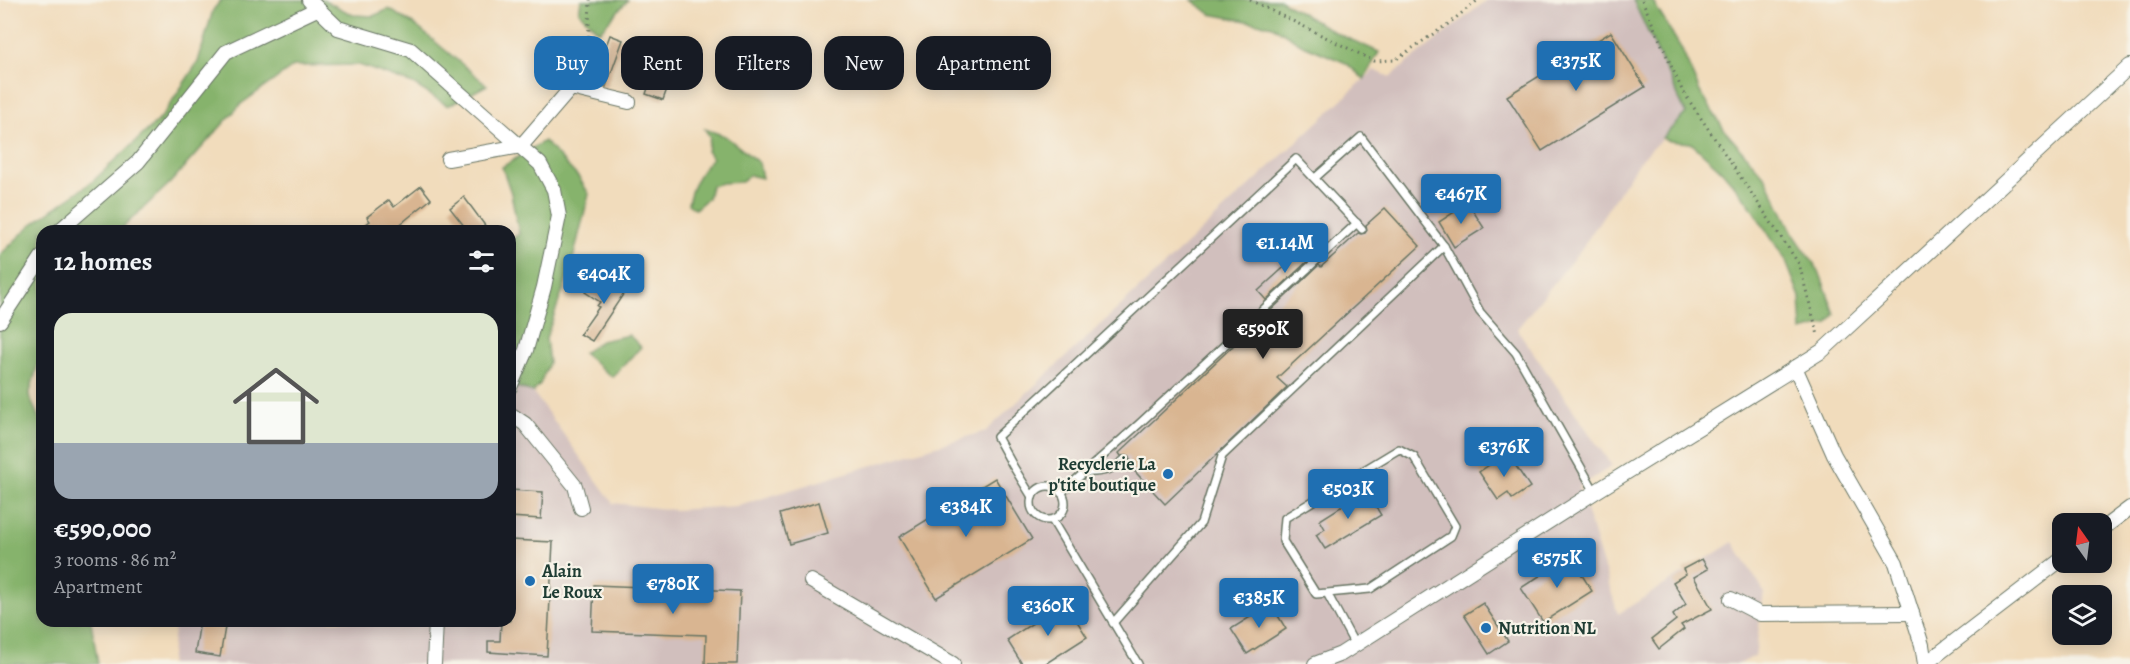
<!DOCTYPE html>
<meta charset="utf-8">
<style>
:root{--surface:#171b24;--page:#20242c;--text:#f1f3f6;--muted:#9ea1a6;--line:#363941;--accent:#1f6fb2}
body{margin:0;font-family:Alegreya,serif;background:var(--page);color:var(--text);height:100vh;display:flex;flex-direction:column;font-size:22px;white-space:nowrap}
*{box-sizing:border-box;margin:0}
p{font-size:20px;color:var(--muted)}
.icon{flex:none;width:33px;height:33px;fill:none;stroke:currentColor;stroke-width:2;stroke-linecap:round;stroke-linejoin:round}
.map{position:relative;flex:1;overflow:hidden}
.side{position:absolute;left:36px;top:225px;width:480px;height:402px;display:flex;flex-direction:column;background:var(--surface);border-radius:18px;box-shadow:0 3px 15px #0003}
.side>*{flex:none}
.hud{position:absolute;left:534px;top:36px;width:570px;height:54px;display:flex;gap:12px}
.needle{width:39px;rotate:346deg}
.fabs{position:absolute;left:2052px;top:513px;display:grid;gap:12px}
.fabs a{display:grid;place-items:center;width:60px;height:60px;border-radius:12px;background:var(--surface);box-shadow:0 3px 15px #0003;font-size:30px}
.price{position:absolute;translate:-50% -51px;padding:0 14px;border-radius:6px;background:var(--accent);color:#fff;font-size:20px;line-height:39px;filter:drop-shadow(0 2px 3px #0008)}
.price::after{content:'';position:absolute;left:50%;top:36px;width:18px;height:14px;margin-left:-9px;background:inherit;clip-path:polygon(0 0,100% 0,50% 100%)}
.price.active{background:#222;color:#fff}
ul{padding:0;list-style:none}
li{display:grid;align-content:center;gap:12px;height:318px;padding:0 18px}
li+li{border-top:2px solid var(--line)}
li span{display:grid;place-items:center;height:186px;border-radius:18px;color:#555}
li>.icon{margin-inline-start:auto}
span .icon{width:108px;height:108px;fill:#fffc;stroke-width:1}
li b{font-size:26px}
h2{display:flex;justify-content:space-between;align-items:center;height:72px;padding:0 18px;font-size:26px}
.tag{padding:0 21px;border-radius:18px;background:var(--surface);box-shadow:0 3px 15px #0003;font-size:21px;line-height:54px}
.tag.active{background:var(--accent);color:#fff}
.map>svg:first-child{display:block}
.industrial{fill:#d1bfbd}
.forest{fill:#86b36c;stroke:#527850;stroke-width:1.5}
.building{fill:#d9b591}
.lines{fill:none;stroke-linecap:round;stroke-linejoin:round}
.service-casing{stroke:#687564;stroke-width:10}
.minor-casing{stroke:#687564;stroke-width:16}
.path{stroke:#687564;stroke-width:3;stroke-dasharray:1.5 4.5;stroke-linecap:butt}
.service{stroke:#fff;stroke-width:7}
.minor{stroke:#fff;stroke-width:14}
.poi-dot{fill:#1f6fb2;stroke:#f7f3e8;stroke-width:2}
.labels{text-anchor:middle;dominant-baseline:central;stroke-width:4.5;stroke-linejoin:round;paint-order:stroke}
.poi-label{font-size:18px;font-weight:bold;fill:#1f3d34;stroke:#f7f3e8;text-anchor:start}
</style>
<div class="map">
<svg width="2130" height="664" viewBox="0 0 2130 664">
<rect width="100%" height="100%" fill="#f7f3e8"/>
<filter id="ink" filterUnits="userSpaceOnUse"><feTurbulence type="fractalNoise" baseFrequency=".0167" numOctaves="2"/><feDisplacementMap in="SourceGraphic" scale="12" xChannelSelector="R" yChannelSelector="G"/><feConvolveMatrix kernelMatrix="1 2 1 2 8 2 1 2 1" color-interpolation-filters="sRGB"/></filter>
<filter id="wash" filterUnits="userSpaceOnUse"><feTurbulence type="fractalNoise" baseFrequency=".008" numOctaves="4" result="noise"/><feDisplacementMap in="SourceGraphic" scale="24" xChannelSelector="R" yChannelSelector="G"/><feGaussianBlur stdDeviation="1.35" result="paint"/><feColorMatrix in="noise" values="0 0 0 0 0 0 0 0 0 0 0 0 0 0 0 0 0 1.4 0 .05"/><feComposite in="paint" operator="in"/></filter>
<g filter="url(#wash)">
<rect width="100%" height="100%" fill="#f1dcbc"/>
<polygon class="industrial" points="1487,0 1633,0 1686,113 1638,163 1582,248 1517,329 1612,466 1579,487 1618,614 1733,542 1764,592 1755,656 1739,664 170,664 175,621 510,621 510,385 533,392 613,503 674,510 737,506 986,431 1374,70 1390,77"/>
<g class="forest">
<polygon points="221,0 324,0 353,15 373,16 389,9 415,25 487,85 448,106 413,84 359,65 294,66 241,104 170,183 119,231 42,231 42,349 29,396 42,425 42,621 91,621 98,664 0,664 0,255 31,225 93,181 161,118 198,62 213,10"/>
<polygon points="581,0 628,0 599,32 579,12"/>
<polygon points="1192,0 1280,0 1336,33 1379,52 1364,79 1346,63 1301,44 1273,26 1210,14"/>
<polygon points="1633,0 1652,0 1681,48 1700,92 1725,131 1766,178 1793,233 1819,271 1835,314 1828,324 1802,331 1800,297 1785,259 1747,201 1722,171 1691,143 1669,141 1662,138 1686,113"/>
<path d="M705 129 725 136 759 163 762 178 749 175 742 182 722 183 711 186 708 198 695 209 688 204C691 187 700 171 712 158L707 151 710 138Z"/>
<polygon points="544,141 579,178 589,194 571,267 546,338 549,363 540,384 533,392 510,385 510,240 519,234 511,193 502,167"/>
<polygon points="629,335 641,347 612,377 583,353 601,341"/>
</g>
<g id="blocks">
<g class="building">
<polygon points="1611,32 1645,87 1542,151 1507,96"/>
<polygon points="610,35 623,40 606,87 592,84"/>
<polygon points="660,52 678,58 663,100 646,94"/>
<polygon points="421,186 431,199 392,231 357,231 370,221 367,217 389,200 394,207"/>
<polygon points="464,197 489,231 468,231 450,208"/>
<polygon points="1468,203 1484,228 1454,247 1439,222"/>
<polygon points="1385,208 1420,246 1277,378 1287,387 1165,504 1128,464 1130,460 1128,456 1121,456 1119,453 1319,265 1321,267 1358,233 1361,234 1365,233 1367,230 1366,225"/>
<polygon points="1304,249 1312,257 1266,300 1258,291"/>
<polygon points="618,277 630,284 592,341 580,334 599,307 597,306 600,302 585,292 593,282 607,291"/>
<polygon points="1507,453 1530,487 1512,499 1508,493 1498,500 1479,472"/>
<polygon points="995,478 1032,539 936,598 899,537"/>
<polygon points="510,490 543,492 541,519 510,517"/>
<polygon points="1366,491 1381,515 1325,549 1316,535 1325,529 1320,520"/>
<polygon points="819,502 828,533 789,544 780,514"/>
<polygon points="510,540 553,542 547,656 488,652 488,641 500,641 501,621 510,621"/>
<polygon points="1570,556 1592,591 1543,622 1521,588"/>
<polygon points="1702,559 1708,569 1694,577 1712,609 1681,625 1684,629 1659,649 1652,639 1676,620 1673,615 1686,604 1673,582 1686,574 1683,569"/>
<polygon points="594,585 740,591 737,664 705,664 706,635 592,631"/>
<polygon points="1065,602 1087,637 1045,664 1022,664 1007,640"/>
<polygon points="1483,603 1508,641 1489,654 1464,615"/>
<polygon points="1271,604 1286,629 1247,654 1231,629"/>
<polygon points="200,621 226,621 220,657 195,653"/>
</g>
</g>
</g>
<g filter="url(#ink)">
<use href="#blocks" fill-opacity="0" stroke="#687564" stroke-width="1.5"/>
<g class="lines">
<g class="service-casing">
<g id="service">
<polyline points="1315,178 1361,137 1444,246 1480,312 1516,353 1595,492"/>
<path d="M1083 472C1099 473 1113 471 1124 460"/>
<circle cx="1048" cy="503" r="17"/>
<polyline points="1061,493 1139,424 1357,223"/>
<polyline points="1032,497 1013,466 997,437 1296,159 1362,229"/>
<polyline points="1052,520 1138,664"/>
<polyline points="1327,593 1370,589 1451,536 1455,526 1414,457 1399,449 1285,518 1283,541 1316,594 1327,593 1355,645"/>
<polyline points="1113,623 1201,523 1222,456 1444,246"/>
</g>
</g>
<g class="minor-casing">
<g id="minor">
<polyline points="309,0 338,28 411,50 540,164 554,190 559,216 544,287 526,350 510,387"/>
<polyline points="448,159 521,146 571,88 629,102"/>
<polyline points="59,231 138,162 226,52 317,9"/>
<polyline points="0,321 42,257"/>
<polyline points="1795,367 1834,455 1896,563 1922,645 1925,664"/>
<polyline points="510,414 525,424 575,486 581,508"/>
<polyline points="2102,529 2130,508"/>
<polyline points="811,581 953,664"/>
<polyline points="1731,599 1760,614 1912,613"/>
<polyline points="434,664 436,621"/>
<polyline points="1315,664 1341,654 1595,492 1822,351 2130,66"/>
<polyline points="1925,664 2062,559"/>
</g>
</g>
<g class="path">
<polyline points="1250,0 1374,61 1395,60 1448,24 1478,0"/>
<polyline points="1642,0 1682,90 1799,264 1818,335"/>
<polyline points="576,76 588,49 590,0"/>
</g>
<use href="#service" class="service"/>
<use href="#minor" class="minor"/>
</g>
</g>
<g class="poi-dot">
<circle cx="1168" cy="474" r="6"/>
<circle cx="530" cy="581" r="6"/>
<circle cx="1486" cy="628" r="6"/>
</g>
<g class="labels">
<g class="poi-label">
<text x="1156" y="464" text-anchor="end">Recyclerie La<tspan x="1156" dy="21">p'tite boutique</tspan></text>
<text x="542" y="571">Alain<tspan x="542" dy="21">Le Roux</tspan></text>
<text x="1498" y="628">Nutrition NL</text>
</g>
</g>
</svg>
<div class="fabs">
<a><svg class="needle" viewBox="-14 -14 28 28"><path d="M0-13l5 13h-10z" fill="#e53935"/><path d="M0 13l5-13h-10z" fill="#9ea1a6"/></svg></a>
<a><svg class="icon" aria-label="layers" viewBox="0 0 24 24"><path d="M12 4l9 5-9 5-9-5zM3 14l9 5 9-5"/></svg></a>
</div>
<b class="price" style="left:1576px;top:92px">€375K</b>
<b class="price" style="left:1461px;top:225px">€467K</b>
<b class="price" style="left:1285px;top:274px">€1.14M</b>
<b class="price" style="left:604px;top:305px">€404K</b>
<b class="price active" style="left:1263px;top:360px">€590K</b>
<b class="price" style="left:1504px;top:478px">€376K</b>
<b class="price" style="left:1348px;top:520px">€503K</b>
<b class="price" style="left:966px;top:538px">€384K</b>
<b class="price" style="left:1557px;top:589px">€575K</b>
<b class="price" style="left:673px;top:615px">€780K</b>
<b class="price" style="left:1259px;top:629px">€385K</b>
<b class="price" style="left:1048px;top:637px">€360K</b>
<div class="hud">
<a class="tag active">Buy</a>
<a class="tag">Rent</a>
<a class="tag">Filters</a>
<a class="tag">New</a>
<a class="tag">Apartment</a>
</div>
<section class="side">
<h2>12 homes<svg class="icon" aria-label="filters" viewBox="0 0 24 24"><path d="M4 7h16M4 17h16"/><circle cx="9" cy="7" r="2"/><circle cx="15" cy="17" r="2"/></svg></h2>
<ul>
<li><span style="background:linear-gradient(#dfe7d0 70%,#9aa5b1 0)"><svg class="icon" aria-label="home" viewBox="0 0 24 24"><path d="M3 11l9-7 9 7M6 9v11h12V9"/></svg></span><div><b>€590,000</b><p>3 rooms · 86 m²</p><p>Apartment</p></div></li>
</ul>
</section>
</div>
